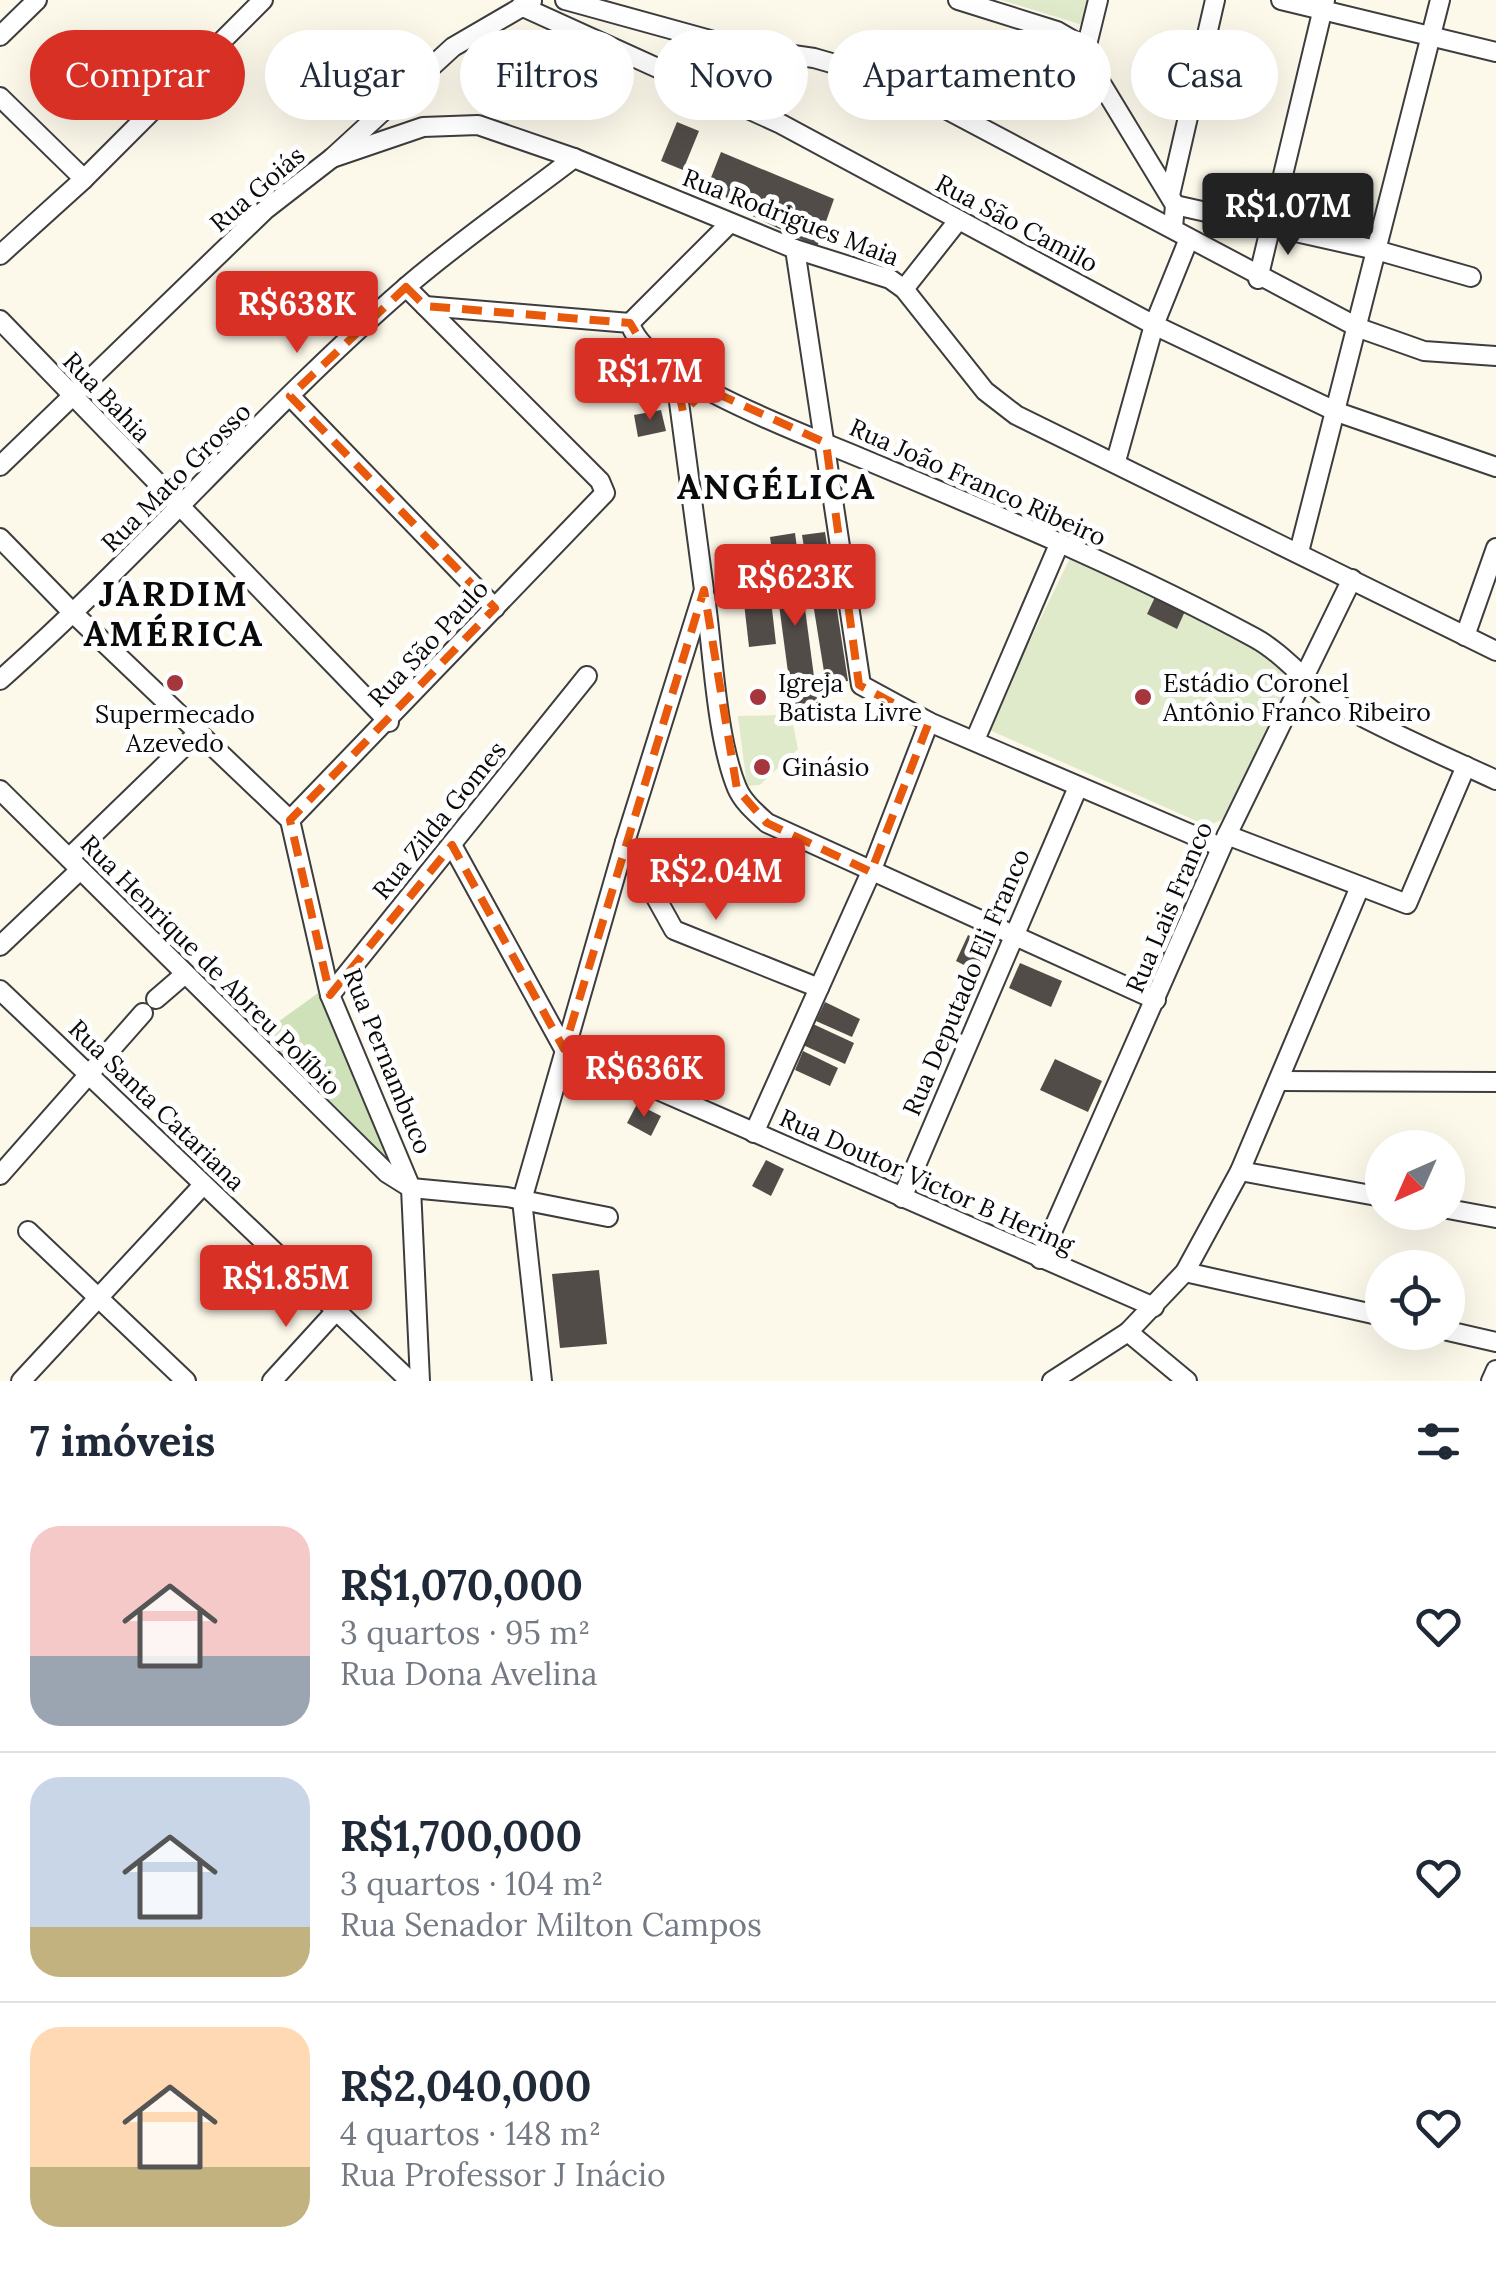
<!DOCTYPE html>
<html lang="pt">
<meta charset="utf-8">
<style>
:root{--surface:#fff;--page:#f6f6f7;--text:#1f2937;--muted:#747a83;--line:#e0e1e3;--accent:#d93025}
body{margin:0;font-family:Lora,serif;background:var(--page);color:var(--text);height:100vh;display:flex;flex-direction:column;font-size:38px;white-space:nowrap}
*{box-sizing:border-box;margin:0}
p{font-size:32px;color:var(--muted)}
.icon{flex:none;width:55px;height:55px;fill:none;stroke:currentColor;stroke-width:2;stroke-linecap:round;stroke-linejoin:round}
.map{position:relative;height:1381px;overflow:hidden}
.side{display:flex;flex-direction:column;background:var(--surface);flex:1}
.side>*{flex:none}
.guide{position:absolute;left:30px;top:30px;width:1438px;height:90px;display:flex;gap:20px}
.needle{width:65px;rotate:225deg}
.fabs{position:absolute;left:1365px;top:1130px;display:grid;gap:20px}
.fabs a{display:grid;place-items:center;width:100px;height:100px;border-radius:50%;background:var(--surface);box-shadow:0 10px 40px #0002;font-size:50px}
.price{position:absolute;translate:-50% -85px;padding:0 22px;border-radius:10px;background:var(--accent);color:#fff;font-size:32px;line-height:65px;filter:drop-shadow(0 2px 5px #0008)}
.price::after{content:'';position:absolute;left:50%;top:60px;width:30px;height:22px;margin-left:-15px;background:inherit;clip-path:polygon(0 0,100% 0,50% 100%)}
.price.selected{background:#222;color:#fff}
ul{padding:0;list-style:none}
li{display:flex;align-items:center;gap:30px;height:250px;padding:0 30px}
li+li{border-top:2px solid var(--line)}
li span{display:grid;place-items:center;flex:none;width:280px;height:200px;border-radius:30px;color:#555}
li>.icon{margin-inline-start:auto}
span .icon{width:120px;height:120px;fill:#fffc;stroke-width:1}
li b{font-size:42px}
h2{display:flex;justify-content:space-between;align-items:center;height:120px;padding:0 30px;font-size:42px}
.chip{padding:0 35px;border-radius:45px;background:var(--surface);box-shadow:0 10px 40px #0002;font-size:35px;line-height:90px}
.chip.selected{background:var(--accent);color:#fff}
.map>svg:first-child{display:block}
.green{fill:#cfe1b9}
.pitch{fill:#dfeaca}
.building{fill:#514c48}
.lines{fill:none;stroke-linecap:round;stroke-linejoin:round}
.minor-casing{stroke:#3d3d3d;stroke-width:22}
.minor{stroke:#fff;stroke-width:18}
.marked{fill:none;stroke:#e8590c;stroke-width:8;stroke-dasharray:20 12;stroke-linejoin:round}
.poi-dot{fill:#a6363e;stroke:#fff;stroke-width:4}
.labels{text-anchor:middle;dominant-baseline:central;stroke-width:10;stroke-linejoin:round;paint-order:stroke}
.street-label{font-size:25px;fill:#0a0a0a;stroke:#fff}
.poi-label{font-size:25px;fill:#0a0a0a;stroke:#fff;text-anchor:start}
.district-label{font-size:35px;font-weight:bold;letter-spacing:2.5px;fill:#0a0a0a;stroke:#fff}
</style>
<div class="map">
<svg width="1496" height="1381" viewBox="0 0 1496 1381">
<rect width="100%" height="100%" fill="#fcf8ea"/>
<polygon class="green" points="321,991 393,1166 387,1165 257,1037"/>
<g class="pitch">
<polygon points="1001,0 1089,0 1083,25"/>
<polygon points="1071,556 1250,639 1280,659 1288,681 1227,817 1208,826 987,729"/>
<polygon points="791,715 798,749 760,785 747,786 738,716"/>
</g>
<g class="building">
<polygon points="519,65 543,72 531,112 507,105"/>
<polygon points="677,122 699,131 683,170 661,161"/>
<polygon points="721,152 834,199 817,247 705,193"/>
<polygon points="661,410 666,431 638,437 634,415"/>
<polygon points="825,532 848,681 826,684 802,535"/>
<polygon points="795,533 820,722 795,725 770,537"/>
<polygon points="767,565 776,644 749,647 740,568"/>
<polygon points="1156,595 1186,609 1177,629 1147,614"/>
<polygon points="968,935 990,946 978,972 956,961"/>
<polygon points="1020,963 1062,981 1051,1007 1009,988"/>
<polygon points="825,1002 860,1019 852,1037 816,1021"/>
<polygon points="813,1024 854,1043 845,1064 803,1045"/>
<polygon points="803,1051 838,1068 830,1086 795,1070"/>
<polygon points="1055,1059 1102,1081 1088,1112 1040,1090"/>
<polygon points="637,1104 661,1116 651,1136 627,1123"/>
<polygon points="766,1160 784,1169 771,1196 752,1186"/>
<polygon points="599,1270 607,1344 560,1348 552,1274"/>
</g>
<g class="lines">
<g class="minor-casing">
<g id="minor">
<polyline points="565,0 732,46 814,58 891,80 1359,328 1424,351 1496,356"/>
<polyline points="958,0 1057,31 1076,42 1175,205 1173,228"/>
<polyline points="1281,0 1496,52"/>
<polyline points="521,6 781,124 1154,325 1337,412 1496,467"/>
<polyline points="0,36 37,0"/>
<polyline points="1085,53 1098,0"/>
<polyline points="0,97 84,179"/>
<polyline points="332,158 423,127 478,125 574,158 795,249 890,279 904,289 985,391 1016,415 1496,651"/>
<polyline points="1170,195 1215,0"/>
<polyline points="1175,205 1376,250 1471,277"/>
<polyline points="795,249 861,685 929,722 1221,847"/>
<polyline points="0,255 84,179 263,0"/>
<polyline points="1258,279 1325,0"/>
<polyline points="904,289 957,222"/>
<path d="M425 306 630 323C645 377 807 435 861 458 994 514 1128 569 1255 638 1286 655 1308 686 1338 704 1388 732 1444 756 1496 780"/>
<polyline points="0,320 389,722"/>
<polyline points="630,323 730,223"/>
<polyline points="290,396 495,608"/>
<polyline points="1116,461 1154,325 1188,241"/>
<polyline points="0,466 265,210 332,158 453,47 532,1"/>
<polyline points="0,538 74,614 290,820 330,995 411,1188 420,1381"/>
<polyline points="1299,552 1440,0"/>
<path d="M705 596C713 651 716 737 737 788 743 802 755 812 767 823L1156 1000"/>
<polyline points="1465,636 1496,548"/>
<path d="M0 680C141 555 263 411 405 288 458 242 518 201 574 158"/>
<polyline points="975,740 1060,542"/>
<polyline points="0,790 387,1173 411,1188 507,1197 608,1217"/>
<polyline points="290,820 605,493 600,481 406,287"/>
<polyline points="1227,835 1407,904 1466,766"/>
<polyline points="625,842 674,930 819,988"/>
<polyline points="452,845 564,1049 1154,1307"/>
<polyline points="69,858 198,733"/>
<polyline points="0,946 80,870"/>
<polyline points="0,990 410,1381"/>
<polyline points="330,995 587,676"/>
<polyline points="156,999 185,974"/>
<polyline points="1280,1081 1496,1082"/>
<polyline points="754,1133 871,872 929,722"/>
<polyline points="1240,1171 1382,1197"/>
<polyline points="0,1175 143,1013"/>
<polyline points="902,1198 1078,787"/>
<polyline points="1448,1209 1496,1218"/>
<polyline points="28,1231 186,1381"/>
<polyline points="1040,1259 1227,835 1352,579"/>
<polyline points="1185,1272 1382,1316"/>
<polyline points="1448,1331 1496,1342"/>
<polyline points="1128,1332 1187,1381"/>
<polyline points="21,1381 203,1185"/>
<polyline points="272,1381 335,1312"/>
<polyline points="542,1381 522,1200 625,842 704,590 675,372"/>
<polyline points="1052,1381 1128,1332 1185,1272 1240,1171 1359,889"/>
<polyline points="1491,1381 1496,1370"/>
</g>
</g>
<use href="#minor" class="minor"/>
</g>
<path class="marked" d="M406 287 425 306 630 323 648 353 675 372 683 412 707 389 826 443 859 685 929 722 871 872 767 823 737 789 704 590 564 1049 452 845 330 995 290 820 495 608 290 396Z"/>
<g class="poi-dot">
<circle cx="175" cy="683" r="10"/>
<circle cx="758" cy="697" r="10"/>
<circle cx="1143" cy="697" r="10"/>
<circle cx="762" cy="767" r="10"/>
</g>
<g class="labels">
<g class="street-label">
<text transform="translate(257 189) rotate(-41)">Rua Goiás</text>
<text transform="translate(791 217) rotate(21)">Rua Rodrigues Maia</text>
<text transform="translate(1017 223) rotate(28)">Rua São Camilo</text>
<text transform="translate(107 397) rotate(46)">Rua Bahia</text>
<text transform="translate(176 477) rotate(-45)">Rua Mato Grosso</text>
<text transform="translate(978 482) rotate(24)">Rua João Franco Ribeiro</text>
<text transform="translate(428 643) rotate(-47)">Rua São Paulo</text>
<text transform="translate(439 820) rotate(-51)">Rua Zilda Gomes</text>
<text transform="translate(1169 907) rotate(-67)">Rua Lais Franco</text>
<text transform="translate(211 965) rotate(45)">Rua Henrique de Abreu Políbio</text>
<text transform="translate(966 982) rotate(-67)">Rua Deputado Eli Franco</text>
<text transform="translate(388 1061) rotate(68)">Rua Pernambuco</text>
<text transform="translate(157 1105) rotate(44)">Rua Santa Catariana</text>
<text transform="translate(927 1181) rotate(24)">Rua Doutor Victor B Hering</text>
</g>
<g class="poi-label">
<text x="778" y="683">Igreja<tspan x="778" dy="29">Batista Livre</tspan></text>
<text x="1163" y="683">Estádio Coronel<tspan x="1163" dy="29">Antônio Franco Ribeiro</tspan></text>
<text x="175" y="714" text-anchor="middle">Supermecado<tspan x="175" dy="29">Azevedo</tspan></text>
<text x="782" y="767">Ginásio</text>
</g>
<g class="district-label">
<text x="777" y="486">ANGÉLICA</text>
<text x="174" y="593">JARDIM<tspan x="174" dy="40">AMÉRICA</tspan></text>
</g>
</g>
</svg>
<div class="fabs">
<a><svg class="needle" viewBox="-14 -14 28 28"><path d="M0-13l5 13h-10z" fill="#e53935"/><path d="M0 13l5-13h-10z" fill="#747a83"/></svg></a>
<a><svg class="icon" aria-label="locate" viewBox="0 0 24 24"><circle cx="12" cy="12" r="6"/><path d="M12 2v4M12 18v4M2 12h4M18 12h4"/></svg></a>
</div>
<b class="price selected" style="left:1288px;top:258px">R$1.07M</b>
<b class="price" style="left:297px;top:356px">R$638K</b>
<b class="price" style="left:650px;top:423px">R$1.7M</b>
<b class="price" style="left:795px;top:629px">R$623K</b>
<b class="price" style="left:716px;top:923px">R$2.04M</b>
<b class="price" style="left:644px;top:1120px">R$636K</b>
<b class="price" style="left:286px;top:1330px">R$1.85M</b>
<div class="guide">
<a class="chip selected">Comprar</a>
<a class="chip">Alugar</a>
<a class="chip">Filtros</a>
<a class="chip">Novo</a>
<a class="chip">Apartamento</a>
<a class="chip">Casa</a>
</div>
</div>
<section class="side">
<h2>7 imóveis<svg class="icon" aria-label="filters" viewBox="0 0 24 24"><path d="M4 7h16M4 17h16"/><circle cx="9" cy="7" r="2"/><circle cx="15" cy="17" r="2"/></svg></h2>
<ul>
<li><span style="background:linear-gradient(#f6c9c9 65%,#9aa5b1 0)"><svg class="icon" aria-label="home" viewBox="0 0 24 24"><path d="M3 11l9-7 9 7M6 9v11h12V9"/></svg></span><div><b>R$1,070,000</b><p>3 quartos · 95 m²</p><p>Rua Dona Avelina</p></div><svg class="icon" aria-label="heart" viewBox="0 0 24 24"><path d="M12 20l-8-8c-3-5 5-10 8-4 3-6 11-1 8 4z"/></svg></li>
<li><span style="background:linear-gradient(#c9d6e8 75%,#c2b280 0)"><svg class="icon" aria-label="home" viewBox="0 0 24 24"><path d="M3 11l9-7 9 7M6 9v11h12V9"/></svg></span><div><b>R$1,700,000</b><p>3 quartos · 104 m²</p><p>Rua Senador Milton Campos</p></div><svg class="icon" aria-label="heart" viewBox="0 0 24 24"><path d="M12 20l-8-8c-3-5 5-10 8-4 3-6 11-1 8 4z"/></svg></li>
<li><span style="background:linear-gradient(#ffd9b3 70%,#c2b280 0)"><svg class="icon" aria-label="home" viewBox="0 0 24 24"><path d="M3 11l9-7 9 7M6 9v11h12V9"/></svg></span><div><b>R$2,040,000</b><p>4 quartos · 148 m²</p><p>Rua Professor J Inácio</p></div><svg class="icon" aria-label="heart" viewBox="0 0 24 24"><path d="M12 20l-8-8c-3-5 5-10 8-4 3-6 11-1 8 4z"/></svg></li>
</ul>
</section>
